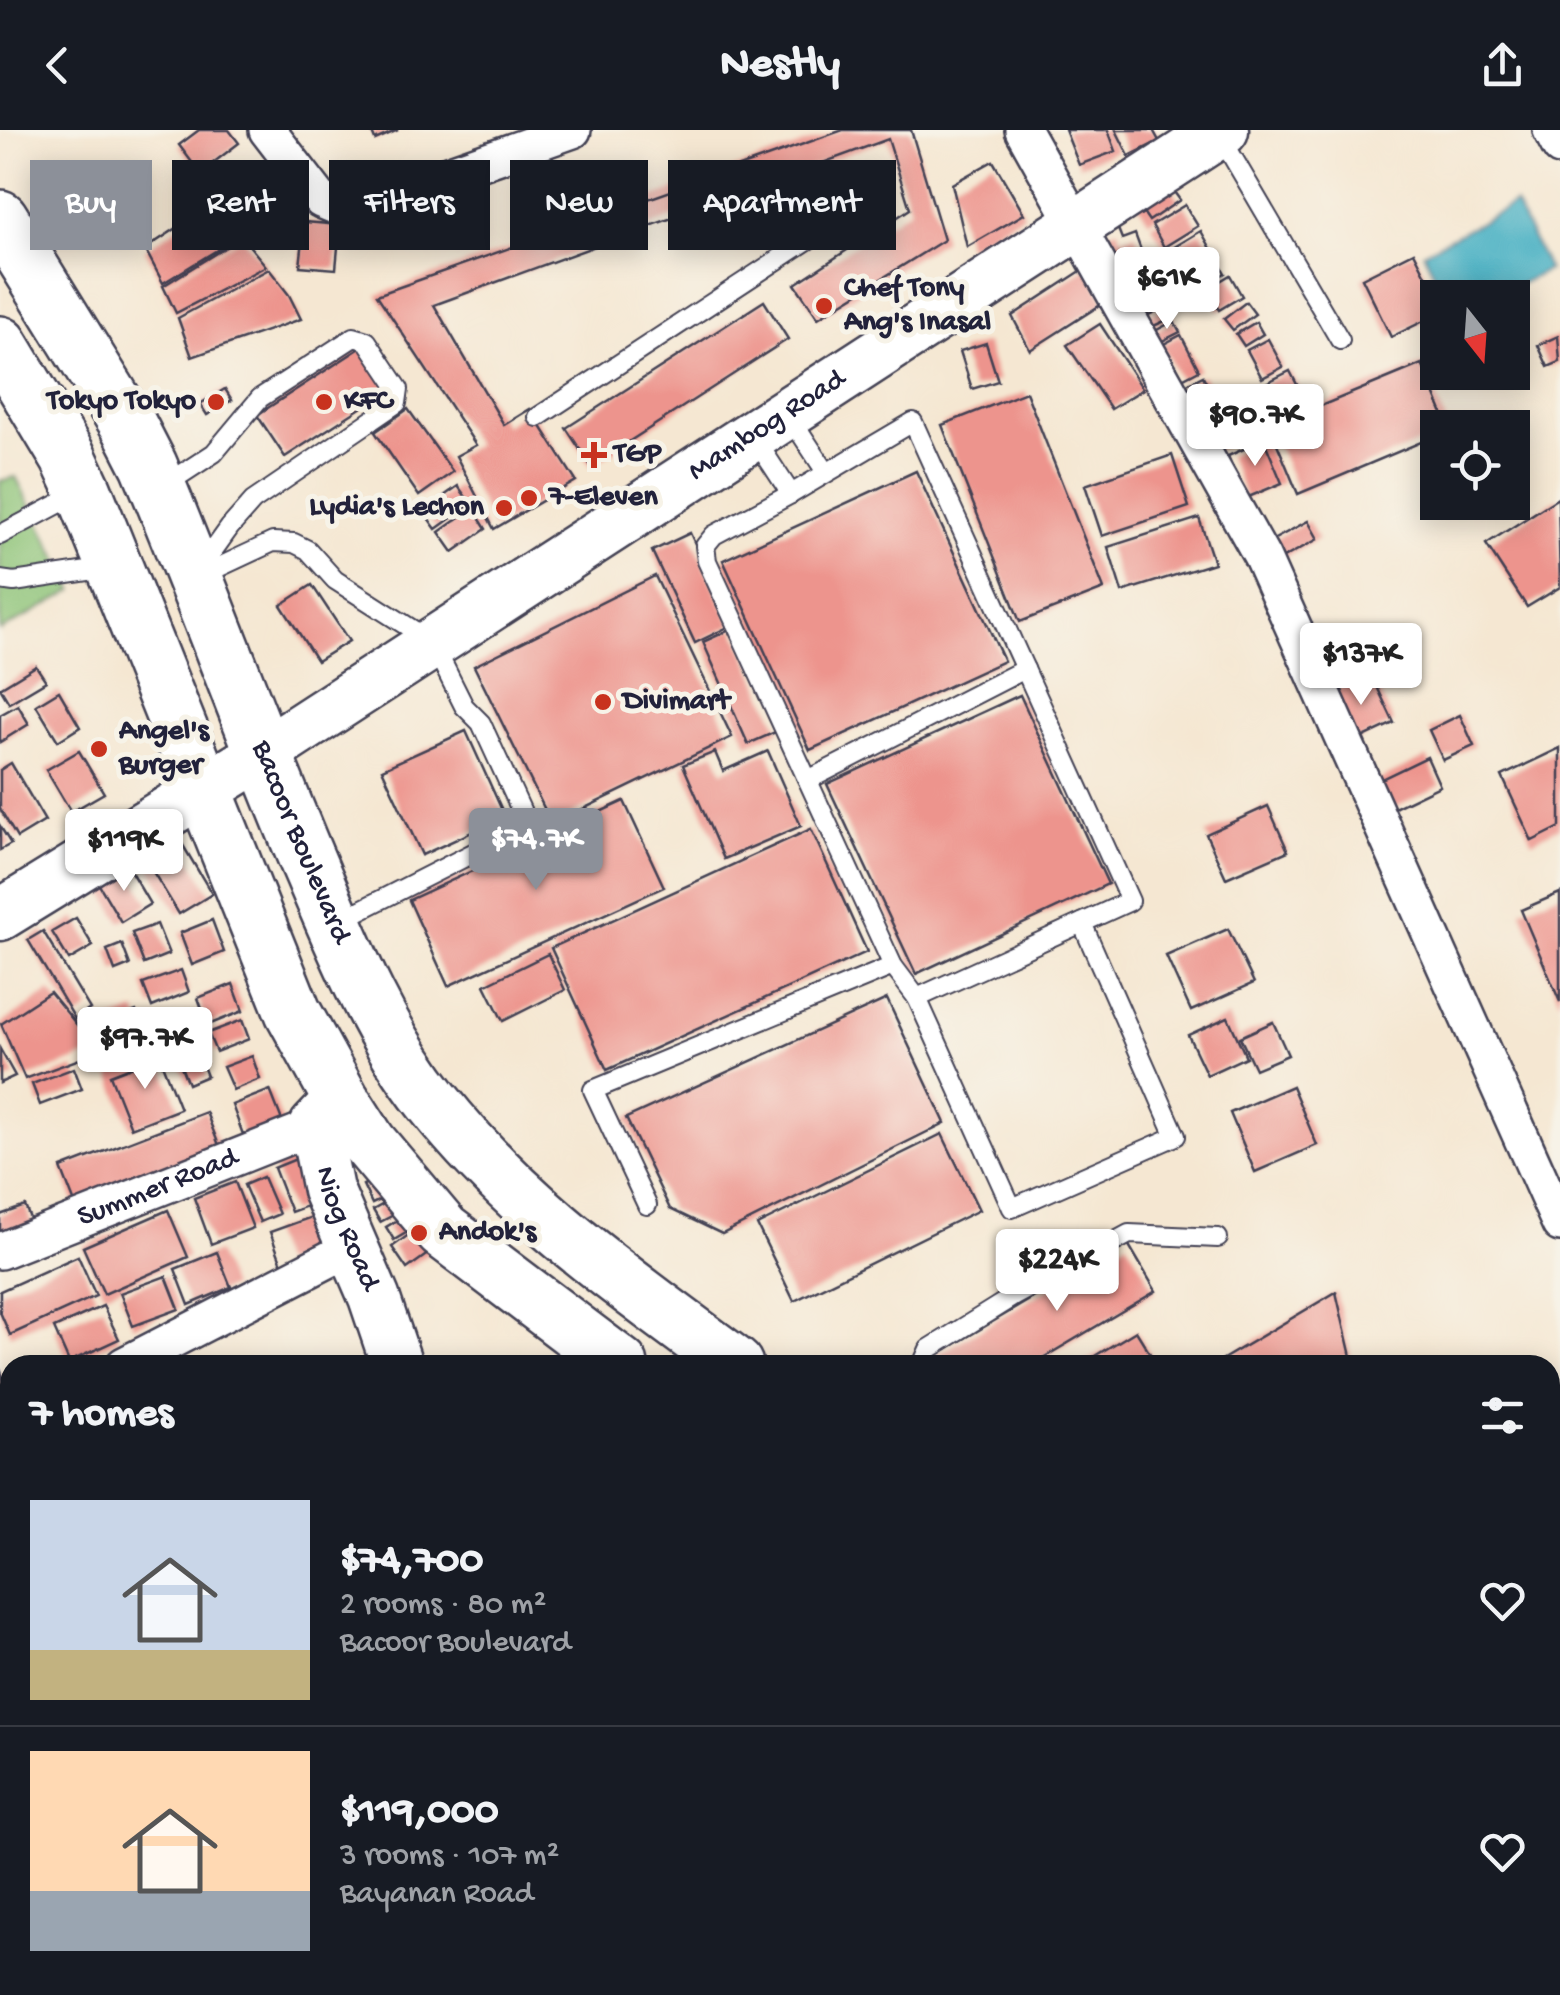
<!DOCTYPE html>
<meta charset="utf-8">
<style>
:root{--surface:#171b24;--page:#242831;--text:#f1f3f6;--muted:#9ea1a6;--line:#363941;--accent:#8c9099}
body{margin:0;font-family:"Gochi Hand",sans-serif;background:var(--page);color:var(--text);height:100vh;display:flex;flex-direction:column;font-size:38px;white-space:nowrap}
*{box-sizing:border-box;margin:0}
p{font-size:32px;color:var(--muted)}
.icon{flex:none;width:55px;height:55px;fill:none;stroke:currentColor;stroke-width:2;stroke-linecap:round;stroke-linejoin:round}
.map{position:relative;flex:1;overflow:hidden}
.details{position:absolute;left:0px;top:1225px;width:1560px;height:640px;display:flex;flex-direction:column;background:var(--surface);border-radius:30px 30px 0 0;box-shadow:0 5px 25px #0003}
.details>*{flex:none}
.top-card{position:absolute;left:30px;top:30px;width:1000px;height:90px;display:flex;gap:20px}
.needle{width:65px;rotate:163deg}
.buttons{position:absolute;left:1420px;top:150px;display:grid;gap:20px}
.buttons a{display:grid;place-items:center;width:110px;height:110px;border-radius:0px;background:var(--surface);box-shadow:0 5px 25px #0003;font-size:50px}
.price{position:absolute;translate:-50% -85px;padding:0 22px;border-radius:10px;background:#fff;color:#222;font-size:32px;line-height:65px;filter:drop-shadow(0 2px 5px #0008)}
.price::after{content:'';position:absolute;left:50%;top:60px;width:30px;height:22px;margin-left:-15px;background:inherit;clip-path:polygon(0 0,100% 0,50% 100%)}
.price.current{background:var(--accent);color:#fff}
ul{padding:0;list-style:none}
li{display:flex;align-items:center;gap:30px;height:250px;padding:0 30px}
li+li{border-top:2px solid var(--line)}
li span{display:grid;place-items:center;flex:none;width:280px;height:200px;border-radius:0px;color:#555}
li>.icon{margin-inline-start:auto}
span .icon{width:120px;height:120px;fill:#fffc;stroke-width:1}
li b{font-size:42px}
h2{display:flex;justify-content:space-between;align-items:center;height:120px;padding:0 30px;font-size:42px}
.chip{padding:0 35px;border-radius:0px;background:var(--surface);box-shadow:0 5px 25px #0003;font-size:35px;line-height:90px}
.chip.current{background:var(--accent);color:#fff}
header{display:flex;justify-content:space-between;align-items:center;height:130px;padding:0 30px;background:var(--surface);font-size:45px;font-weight:800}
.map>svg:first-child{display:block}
.green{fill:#8cc377;stroke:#577259;stroke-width:2.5}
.water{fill:#43aec2;stroke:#32687e;stroke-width:2.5}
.building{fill:#ed948d}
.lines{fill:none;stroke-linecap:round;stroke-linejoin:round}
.lane-casing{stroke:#424052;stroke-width:22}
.street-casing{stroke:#424052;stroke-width:40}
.secondary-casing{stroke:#424052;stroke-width:55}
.primary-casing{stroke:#424052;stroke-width:60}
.lane{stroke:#fff;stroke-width:18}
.street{stroke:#fff;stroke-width:35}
.secondary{stroke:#fff;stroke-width:50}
.primary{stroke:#fff;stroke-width:55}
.poi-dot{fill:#c8321e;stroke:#f7f3e8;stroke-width:4}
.labels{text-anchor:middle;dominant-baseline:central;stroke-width:10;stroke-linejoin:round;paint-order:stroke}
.poi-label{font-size:30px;font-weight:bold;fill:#22223b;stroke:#f7f3e8;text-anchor:start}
.street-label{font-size:30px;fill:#22223b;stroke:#f7f3e8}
</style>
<header><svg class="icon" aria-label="back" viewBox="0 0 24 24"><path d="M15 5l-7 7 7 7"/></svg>Nestly<svg class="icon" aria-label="share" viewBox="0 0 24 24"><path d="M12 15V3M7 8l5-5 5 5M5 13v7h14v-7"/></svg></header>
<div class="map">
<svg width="1560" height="1865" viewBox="0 0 1560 1865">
<rect width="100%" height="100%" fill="#f7f3e8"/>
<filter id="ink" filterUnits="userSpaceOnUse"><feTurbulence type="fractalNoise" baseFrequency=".01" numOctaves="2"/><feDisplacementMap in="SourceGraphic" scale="20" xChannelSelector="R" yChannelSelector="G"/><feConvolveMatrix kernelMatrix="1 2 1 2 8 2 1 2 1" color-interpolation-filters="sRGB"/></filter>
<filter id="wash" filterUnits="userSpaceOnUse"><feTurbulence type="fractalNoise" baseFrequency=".0048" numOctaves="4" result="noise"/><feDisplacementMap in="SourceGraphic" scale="40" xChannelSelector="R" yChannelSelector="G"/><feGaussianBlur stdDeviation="2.25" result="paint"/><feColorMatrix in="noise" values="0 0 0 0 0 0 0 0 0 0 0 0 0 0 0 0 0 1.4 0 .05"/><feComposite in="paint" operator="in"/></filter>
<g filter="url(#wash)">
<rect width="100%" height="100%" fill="#f5e7d2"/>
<polygon class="green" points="16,347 74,460 0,501 0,351"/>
<polygon class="water" points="1515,74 1548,140 1493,167 1446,167 1423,122"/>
<g id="blocks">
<g class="building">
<polygon points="199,0 229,0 239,13 200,43 179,15"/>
<polygon points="371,0 398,0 375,10"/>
<polygon points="843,0 911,0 944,110 818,188 795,154 910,79 888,9 434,175 504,295 530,279 576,351 494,399 456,326 476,315 377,165"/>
<polygon points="1065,0 1108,0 1116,21 1079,35"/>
<polygon points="1116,0 1153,0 1159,11 1129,26"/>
<polygon points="993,31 1024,84 967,117 952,54"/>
<polygon points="1166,51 1180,70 1149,91 1136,72"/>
<polygon points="263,55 286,83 252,110 230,82"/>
<polygon points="212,75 235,109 163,153 145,119"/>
<polygon points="1185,75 1198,96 1164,117 1152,95"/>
<polygon points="305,92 340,95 336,139 300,136"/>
<polygon points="1118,99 1122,109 1135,104 1142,123 1113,133 1102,104"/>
<polygon points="1201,101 1225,143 1197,159 1173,118"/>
<polygon points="242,107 266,136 176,183 163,156"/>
<polygon points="1414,122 1438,169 1438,184 1391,207 1362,148"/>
<polygon points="1147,136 1155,153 1133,163 1125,147"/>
<polygon points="1087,137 1105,172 1030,220 1012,186"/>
<polygon points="269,139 289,165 301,189 192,227 178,188"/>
<polygon points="1230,145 1242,166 1219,180 1207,159"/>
<polygon points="1158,156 1165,171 1141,183 1134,168"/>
<polygon points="764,171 788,209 591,336 566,298"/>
<polygon points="1246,172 1255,184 1233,200 1224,189"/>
<polygon points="1169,175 1174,187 1149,198 1144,187"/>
<polygon points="1174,191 1180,202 1160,212 1155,201"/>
<polygon points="1256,192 1263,204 1244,216 1236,204"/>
<polygon points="1100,194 1143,259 1111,279 1067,215"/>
<polygon points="1181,205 1199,240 1180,250 1162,215"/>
<polygon points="1558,206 1560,232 1548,237 1538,215"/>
<polygon points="1268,209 1283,237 1262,248 1247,220"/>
<polygon points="986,213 998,251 972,259 960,221"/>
<polygon points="362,217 390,259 285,327 257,285"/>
<polygon points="1422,234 1449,298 1438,298 1438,305 1298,364 1270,297"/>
<polygon points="1290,241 1306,272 1282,285 1266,253"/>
<polygon points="1203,246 1215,270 1192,281 1181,257"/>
<polygon points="225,259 232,270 207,285 200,274"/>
<polygon points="1026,262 1104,459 1020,492 942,295"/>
<polygon points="1222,277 1238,310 1213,321 1198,288"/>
<polygon points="408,279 453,342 419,366 375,302"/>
<polygon points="1264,310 1282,353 1246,368 1228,326"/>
<polygon points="1172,325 1189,377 1102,406 1085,355"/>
<polygon points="916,341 1004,531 810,620 723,430"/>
<polygon points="458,356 471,374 436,399 423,381"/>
<polygon points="1558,368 1560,457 1527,477 1486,414"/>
<polygon points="473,378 486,399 453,422 439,402"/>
<polygon points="1199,388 1214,433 1122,462 1108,417"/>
<polygon points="1308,391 1318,409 1283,428 1273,410"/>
<polygon points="690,403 732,495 695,513 652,421"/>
<polygon points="655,446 732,607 552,694 474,536"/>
<polygon points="312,455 349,511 317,531 281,475"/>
<polygon points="734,498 780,600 748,614 703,512"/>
<polygon points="36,536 46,551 9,573 0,558"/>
<polygon points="1371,544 1394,593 1351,613 1328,564"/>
<polygon points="59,561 80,597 58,611 36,575"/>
<polygon points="1020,565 1108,754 916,844 827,654"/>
<polygon points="18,575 29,594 0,612 0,585"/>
<polygon points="1460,585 1474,616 1443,630 1429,600"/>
<polygon points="466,601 505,687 422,725 382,639"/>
<polygon points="1560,618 1560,697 1532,711 1502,646"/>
<polygon points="79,621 104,663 71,682 46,640"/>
<polygon points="768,621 801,696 724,729 683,635 715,622 723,641"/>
<polygon points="1427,627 1440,656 1388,681 1375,652"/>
<polygon points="11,633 45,691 17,708 0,679 0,640"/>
<polygon points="624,671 664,757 448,856 409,770"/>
<polygon points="1268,676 1288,721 1226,748 1206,704"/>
<polygon points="0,696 11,714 0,720"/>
<polygon points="811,699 867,822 607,940 551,818"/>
<polygon points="181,712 212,764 179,784 147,732"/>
<polygon points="127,735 150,774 121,792 98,753"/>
<polygon points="1560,763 1560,872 1521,780"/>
<polygon points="76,788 93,816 69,830 52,802"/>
<polygon points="212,790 224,822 192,835 180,803"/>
<polygon points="157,794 169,824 144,834 132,803"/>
<polygon points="1228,799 1254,853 1191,881 1166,826"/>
<polygon points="43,801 90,879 75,889 28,810"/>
<polygon points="122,814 130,835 115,841 107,820"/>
<polygon points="548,824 565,860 503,891 485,855"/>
<polygon points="181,840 189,862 152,877 143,854"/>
<polygon points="233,854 243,881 208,895 198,868"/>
<polygon points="50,862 99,922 25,949 1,894"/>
<polygon points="887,869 945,993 722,1104 670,1079 626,988"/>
<polygon points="136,881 150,915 116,929 102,894"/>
<polygon points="1228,887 1246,927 1207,945 1188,905"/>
<polygon points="242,890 249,909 216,922 208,903"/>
<polygon points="185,891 207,946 188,954 166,898"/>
<polygon points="1273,892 1288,925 1255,939 1240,907"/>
<polygon points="0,919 15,946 0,953"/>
<polygon points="159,926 180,979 131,998 110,945"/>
<polygon points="252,926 260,949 233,960 223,937"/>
<polygon points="74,938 82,959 40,975 32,954"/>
<polygon points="1292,956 1317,1015 1255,1042 1230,983"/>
<polygon points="270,960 287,1003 248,1018 232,975"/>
<polygon points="206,982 222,1023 77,1079 61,1038"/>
<polygon points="942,1004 979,1080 794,1171 757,1095"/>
<polygon points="301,1027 318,1072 291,1082 274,1038"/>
<polygon points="384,1045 393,1064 372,1074 363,1055"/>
<polygon points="263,1047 279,1084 260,1092 244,1055"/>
<polygon points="235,1052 253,1098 211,1114 194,1068"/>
<polygon points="396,1067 403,1080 380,1092 373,1080"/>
<polygon points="25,1076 35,1101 0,1114 0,1085"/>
<polygon points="168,1080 188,1127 104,1164 83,1117"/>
<polygon points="320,1084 332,1115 282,1134 270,1102"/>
<polygon points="408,1084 416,1097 394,1110 386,1097"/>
<polygon points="421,1096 436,1118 407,1139 392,1117"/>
<polygon points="1127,1112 1156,1161 1031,1235 940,1235 935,1226"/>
<polygon points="217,1122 231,1157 189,1175 175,1139"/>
<polygon points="78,1126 96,1166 10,1205 0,1182 0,1161"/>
<polygon points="166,1146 179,1179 133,1196 120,1163"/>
<polygon points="1336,1162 1353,1235 1213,1235"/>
<polygon points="103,1176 119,1209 69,1232 54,1198"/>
<polygon points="1136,1201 1157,1235 1080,1235"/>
<polygon points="0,1239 10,1267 0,1270"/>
<polygon points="0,1352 10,1370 0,1377"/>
<polygon points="0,1411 10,1428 10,1444 0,1450"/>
<polygon points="10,1487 10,1528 0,1534 0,1493"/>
<polygon points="10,1547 10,1592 0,1571 0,1552"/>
<polygon points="5,1661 10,1669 10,1711 0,1717 0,1664"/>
<polygon points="1560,1682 1560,1848 1550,1830 1550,1687"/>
<polygon points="0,1826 10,1842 10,1855 0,1861"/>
<polygon points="85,1855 92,1865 71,1865"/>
<polygon points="147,1855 209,1855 192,1865 153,1865"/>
<polygon points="343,1855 405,1855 384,1865 348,1865"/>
</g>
</g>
</g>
<g filter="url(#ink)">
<use href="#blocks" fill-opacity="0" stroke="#424052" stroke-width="2.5"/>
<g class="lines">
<g class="lane-casing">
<g id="lane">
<polyline points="1219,4 1340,210"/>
<polyline points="788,284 826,342"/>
<polyline points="538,287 878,64"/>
<polygon points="913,292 1130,771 917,868 893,836 707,431 705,416 714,405 791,364"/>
<polyline points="753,306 791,364"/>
<polyline points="165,355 214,323 260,268 354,207 367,211 399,259 397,273 253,371 230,397 202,436"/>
<polyline points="0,405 79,363"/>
<polyline points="198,447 273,412 294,413 308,420 335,450 432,512 464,576 481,593 528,695 339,791"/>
<polyline points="0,450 14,452 108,438"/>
<polyline points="808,650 1025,539"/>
<polyline points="917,868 1012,1078 1176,1006 1082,793"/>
<polyline points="647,1075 593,960 893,836"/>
<polyline points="922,1235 929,1219 1014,1166 1129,1104 1218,1108"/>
<polyline points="1500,1855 1505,1865"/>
<polyline points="1245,1865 1260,1855"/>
</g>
</g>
<g class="street-casing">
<g id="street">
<polyline points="267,0 321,70 345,80 573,0"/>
<polyline points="1023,0 1262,427 1560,1094"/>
<polyline points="1551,0 1560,17"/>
<path id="s1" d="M0 1121 315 996"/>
<polyline points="124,1235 353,1117"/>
<polyline points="0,1292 10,1287"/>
<polyline points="0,1468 10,1462"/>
<polyline points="0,1645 10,1640"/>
<polyline points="129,1855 136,1865"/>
<polyline points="945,1855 947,1865"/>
<polyline points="26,1865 42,1855"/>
<polyline points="233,1865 240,1861"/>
</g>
</g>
<g class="secondary-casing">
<g id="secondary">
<path id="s2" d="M0 785 262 624 1223 0"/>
<path id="s3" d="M341 969 315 996 328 1060 374 1167 397 1235"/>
<polyline points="590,1855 591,1865"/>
</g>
</g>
<g class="primary-casing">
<g id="primary">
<path id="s4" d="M0 88 129 296 149 335C206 470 255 609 313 744 346 822 380 905 433 972 519 1081 625 1153 735 1235"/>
<polyline points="0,214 68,327 84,361 293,882 341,969 369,1013 443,1101 620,1235"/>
<polyline points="1295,1855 1301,1865"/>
<polyline points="1363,1855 1370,1865"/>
</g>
</g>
<use href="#lane" class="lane"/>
<use href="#street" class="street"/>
<use href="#secondary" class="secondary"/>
<use href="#primary" class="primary"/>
</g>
</g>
<g class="poi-dot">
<circle cx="824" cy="176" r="10"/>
<circle cx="216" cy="272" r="10"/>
<circle cx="324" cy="272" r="10"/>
<path d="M589 310h10v10h10v10h-10v10h-10v-10h-10v-10h10z"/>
<circle cx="529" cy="368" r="10"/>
<circle cx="504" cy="378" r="10"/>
<circle cx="603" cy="572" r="10"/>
<circle cx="99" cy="619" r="10"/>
<circle cx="419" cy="1103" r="10"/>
</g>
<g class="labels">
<g class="poi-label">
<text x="844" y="159">Chef Tony<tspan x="844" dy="34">Ang's Inasal</tspan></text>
<text x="196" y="272" text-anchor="end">Tokyo Tokyo</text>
<text x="344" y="272">KFC</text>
<text x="614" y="325">TGP</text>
<text x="549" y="368">7-Eleven</text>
<text x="484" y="378" text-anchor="end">Lydia's Lechon</text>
<text x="623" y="572">Divimart</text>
<text x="119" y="602">Angel's<tspan x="119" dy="34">Burger</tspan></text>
<text x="439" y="1103">Andok's</text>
</g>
<g class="street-label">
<text stroke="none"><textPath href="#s2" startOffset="910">Mambog Road</textPath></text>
<text stroke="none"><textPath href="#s4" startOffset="695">Bacoor Boulevard</textPath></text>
<text stroke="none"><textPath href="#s1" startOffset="170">Summer Road</textPath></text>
<text stroke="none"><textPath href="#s3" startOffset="145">Niog Road</textPath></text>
</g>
</g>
</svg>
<div class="buttons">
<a><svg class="needle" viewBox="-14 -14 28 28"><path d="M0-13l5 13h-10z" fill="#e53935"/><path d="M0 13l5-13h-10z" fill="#9ea1a6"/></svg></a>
<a><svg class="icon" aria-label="locate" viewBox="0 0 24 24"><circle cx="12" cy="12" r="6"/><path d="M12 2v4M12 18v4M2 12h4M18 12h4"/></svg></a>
</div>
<b class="price" style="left:1167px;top:202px">$61K</b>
<b class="price" style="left:1255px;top:339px">$90.7K</b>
<b class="price" style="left:1361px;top:578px">$137K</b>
<b class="price current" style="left:536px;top:763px">$74.7K</b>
<b class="price" style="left:124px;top:764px">$119K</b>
<b class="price" style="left:145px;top:962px">$97.7K</b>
<b class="price" style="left:1057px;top:1184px">$224K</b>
<div class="top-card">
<a class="chip current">Buy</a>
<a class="chip">Rent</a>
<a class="chip">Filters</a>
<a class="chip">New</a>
<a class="chip">Apartment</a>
</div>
<section class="details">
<h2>7 homes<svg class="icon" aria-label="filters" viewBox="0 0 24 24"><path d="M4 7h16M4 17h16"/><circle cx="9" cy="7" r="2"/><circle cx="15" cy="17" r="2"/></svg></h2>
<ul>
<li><span style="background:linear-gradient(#c9d6e8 75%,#c2b280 0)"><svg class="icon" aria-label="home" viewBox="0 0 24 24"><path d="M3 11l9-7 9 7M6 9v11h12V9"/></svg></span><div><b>$74,700</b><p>2 rooms · 80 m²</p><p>Bacoor Boulevard</p></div><svg class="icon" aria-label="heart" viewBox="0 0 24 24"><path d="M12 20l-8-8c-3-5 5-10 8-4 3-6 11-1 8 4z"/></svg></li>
<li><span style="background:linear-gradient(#ffd9b3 70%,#9aa5b1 0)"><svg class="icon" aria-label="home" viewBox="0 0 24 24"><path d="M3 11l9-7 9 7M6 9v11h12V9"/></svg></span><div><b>$119,000</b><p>3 rooms · 107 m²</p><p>Bayanan Road</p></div><svg class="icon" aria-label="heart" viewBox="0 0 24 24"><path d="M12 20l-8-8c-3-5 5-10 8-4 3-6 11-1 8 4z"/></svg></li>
</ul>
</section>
</div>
